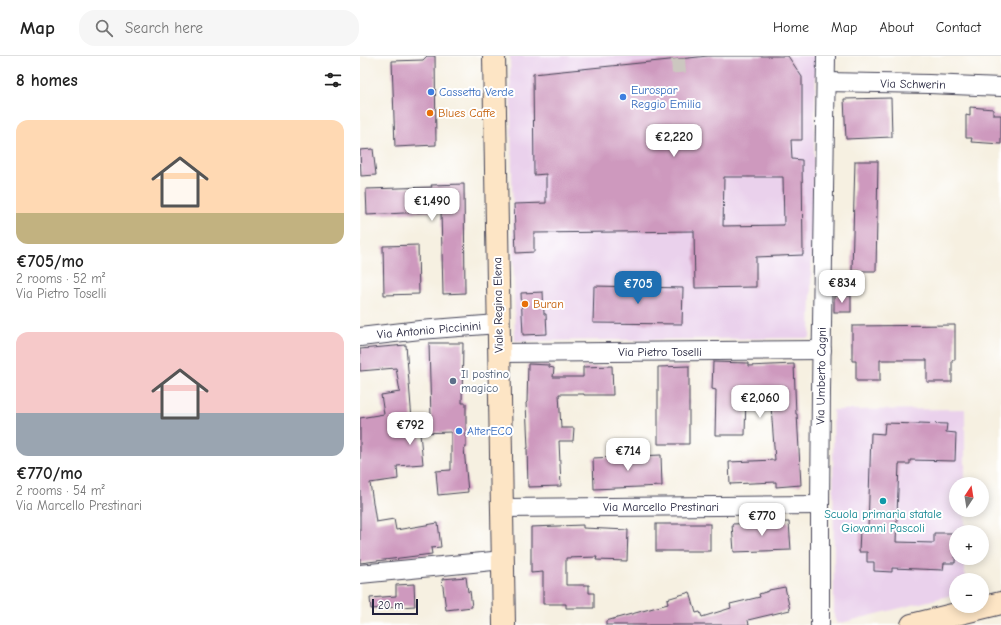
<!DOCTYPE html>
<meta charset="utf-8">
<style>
:root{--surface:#fff;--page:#f6f6f6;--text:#222;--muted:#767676;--line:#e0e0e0;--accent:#1f6fb2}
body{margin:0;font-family:"Comic Neue",sans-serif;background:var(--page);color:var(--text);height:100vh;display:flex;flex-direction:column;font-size:15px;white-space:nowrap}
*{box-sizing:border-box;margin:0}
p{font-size:13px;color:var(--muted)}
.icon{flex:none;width:22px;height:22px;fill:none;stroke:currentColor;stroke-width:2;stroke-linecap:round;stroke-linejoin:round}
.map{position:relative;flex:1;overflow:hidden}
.drawer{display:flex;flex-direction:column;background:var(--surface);width:360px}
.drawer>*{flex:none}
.needle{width:26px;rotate:12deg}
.tools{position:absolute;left:589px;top:421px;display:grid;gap:8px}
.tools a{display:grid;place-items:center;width:40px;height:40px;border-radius:50%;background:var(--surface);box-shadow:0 2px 10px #0003;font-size:20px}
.scale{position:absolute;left:12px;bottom:10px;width:46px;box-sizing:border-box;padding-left:4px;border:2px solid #22223b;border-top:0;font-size:11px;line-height:14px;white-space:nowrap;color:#22223b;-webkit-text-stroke:3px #fff;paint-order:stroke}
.price{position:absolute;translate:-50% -34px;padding:0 9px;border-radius:8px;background:#fff;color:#222;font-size:13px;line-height:26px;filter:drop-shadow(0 1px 2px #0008)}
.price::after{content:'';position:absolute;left:50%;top:24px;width:12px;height:9px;margin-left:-6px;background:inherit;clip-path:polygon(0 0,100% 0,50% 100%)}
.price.selected{background:var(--accent);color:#fff}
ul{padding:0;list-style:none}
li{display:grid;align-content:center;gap:8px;height:212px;padding:0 16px}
li span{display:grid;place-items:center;height:124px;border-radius:12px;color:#555}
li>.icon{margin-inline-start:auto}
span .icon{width:72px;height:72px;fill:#fffc;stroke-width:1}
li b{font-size:17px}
h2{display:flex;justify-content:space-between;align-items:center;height:48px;padding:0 16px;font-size:17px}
header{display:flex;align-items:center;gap:24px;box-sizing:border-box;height:56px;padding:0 20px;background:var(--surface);border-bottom:1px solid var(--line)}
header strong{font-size:19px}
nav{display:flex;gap:22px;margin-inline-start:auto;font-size:14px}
.search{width:280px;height:36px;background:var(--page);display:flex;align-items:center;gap:10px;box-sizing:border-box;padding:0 14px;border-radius:16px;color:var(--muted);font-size:15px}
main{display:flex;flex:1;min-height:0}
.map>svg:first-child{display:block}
.built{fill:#ead1ec}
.building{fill:#ce99be;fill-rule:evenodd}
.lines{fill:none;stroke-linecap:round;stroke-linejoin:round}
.pedestrian-tunnel{stroke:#ccc7c0;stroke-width:14;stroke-dasharray:14 7;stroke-linecap:butt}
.minor-casing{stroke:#424154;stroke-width:20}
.secondary-casing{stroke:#424154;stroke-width:24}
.minor{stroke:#fff;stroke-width:18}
.secondary{stroke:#fde5c5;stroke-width:22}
.shop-dot{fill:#3f7fe0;stroke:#fff;stroke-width:1.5}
.food-dot{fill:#e8710a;stroke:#fff;stroke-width:1.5}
.service-dot{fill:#5c6f8a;stroke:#fff;stroke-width:1.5}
.culture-dot{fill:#0f9aa8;stroke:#fff;stroke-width:1.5}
.labels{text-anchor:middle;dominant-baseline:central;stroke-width:4;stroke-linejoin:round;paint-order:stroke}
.street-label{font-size:12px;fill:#22223b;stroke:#fff}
.shop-label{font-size:12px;fill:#366cbe;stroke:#fff;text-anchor:start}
.food-label{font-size:12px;fill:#c56008;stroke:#fff;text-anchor:start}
.service-label{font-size:12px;fill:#4e5e75;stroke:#fff;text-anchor:start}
.culture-label{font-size:12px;fill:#0d838f;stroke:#fff}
</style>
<header>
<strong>Map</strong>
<div class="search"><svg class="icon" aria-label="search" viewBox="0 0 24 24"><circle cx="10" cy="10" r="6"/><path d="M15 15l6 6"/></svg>Search here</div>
<nav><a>Home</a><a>Map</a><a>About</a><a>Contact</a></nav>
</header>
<main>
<section class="drawer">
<h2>8 homes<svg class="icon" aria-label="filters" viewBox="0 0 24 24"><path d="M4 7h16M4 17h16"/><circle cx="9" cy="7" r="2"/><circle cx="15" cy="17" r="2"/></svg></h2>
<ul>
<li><span style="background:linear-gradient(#ffd9b3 75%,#c2b280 0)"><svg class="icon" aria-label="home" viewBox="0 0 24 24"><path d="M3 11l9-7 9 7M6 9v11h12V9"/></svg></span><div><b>€705/mo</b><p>2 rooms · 52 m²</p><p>Via Pietro Toselli</p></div></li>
<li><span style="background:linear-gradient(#f6c9c9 65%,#9aa5b1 0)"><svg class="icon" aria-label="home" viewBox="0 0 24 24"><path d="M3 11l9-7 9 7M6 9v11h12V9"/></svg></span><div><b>€770/mo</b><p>2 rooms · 54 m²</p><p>Via Marcello Prestinari</p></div></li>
</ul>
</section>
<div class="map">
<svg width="641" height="569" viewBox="0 0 641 569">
<rect width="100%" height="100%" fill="#fff"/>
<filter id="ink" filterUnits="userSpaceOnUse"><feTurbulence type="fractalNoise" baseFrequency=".025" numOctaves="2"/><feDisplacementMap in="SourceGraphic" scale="8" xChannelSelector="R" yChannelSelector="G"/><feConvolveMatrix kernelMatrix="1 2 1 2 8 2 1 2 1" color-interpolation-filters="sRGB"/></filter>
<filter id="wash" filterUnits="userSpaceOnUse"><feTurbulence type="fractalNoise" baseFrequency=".012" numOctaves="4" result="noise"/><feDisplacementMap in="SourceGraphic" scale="16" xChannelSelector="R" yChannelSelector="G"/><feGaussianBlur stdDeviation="0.9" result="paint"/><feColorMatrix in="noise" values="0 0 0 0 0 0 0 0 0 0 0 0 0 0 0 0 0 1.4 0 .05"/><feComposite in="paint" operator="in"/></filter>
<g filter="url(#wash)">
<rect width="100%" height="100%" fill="#f6f0e1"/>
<g class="built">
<polygon points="150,0 456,0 450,282 155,285"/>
<polygon points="605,353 605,428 596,428 596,454 605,454 605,476 596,476 596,502 605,502 605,524 596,524 596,538 477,568 474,561 473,354"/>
</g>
<g id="blocks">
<g class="building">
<polygon points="67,0 75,0 76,89 35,91 32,5 63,4"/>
<path d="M348 0H428L442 21V84H431L432 103 442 104 443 199 396 201V231L335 232 334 175 174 177V196L156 197 154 148 186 147V118L174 119 173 18ZM364 121H423L424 169 363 170Z"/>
<polygon points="531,42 532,81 486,83 484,43"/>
<polygon points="610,51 633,53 633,59 641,59 641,88 611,86 612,82 606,82 606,59 610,60"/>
<polygon points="13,93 16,119 1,120 0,94"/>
<polygon points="495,105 518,105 516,215 492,215"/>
<polygon points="104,128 105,237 83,238 81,155 7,159 6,133 72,131 71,129"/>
<polygon points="58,189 59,238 24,239 23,190"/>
<polygon points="234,230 323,232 322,268 233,267"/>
<polygon points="183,236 184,258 186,258 187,278 163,279 161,237"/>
<rect x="474" y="240" width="17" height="16"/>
<polygon points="595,269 595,304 592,304 592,326 567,326 567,304 520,304 520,325 496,325 496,305 492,305 492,270"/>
<polygon points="69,287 103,287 102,347 106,347 106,392 104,392 108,436 78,439 76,415 91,414 91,376 60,377 63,408 37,410 38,423 10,427 16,466 34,463 36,474 78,467 81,491 71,492 72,498 0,507 0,362 24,358 21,339 40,336 36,312 0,315 0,293 46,289 52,364 71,363"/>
<polygon points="353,306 388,307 388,310 434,308 436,358 437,358 441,429 416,431 416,426 370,428 369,406 415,404 410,337 386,338 385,379 355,379 356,334 352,333"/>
<polygon points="168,308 189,309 189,311 194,312 193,321 223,321 223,311 252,310 253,339 224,339 224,338 199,338 201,372 214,372 213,385 199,385 201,430 168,431 167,392 168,392 166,347 167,346"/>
<polygon points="329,310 329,388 298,388 298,311"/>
<polygon points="525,367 559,368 559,367 587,368 586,376 596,377 595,405 550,404 550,408 539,408 536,486 574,487 574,477 596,477 595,507 584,507 583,514 532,512 532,516 514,515 514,506 507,506 507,496 499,496 500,473 508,473 511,377 524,378"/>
<polygon points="301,399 302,430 234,433 233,402"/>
<polygon points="429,466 431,494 374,496 372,468"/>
<rect x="296" y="468" width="54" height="27"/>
<polygon points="223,469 223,472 268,474 267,505 236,504 237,501 206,502 206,529 229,529 229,537 234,537 234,552 206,552 206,548 183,548 183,516 171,517 171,471"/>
<polygon points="106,521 108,536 110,535 112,551 86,554 82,523"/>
<polygon points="54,528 55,550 11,553 10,542 36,540 36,529"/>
<polygon points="425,531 430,554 388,564 389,569 246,569 246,565 308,548 307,543 330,536 336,557 340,556 342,561 371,552 370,548 400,541 399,538 409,535 409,534"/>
</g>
</g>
</g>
<g filter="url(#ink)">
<use href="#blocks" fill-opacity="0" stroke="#424154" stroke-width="1"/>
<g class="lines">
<polyline class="pedestrian-tunnel" points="318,3 319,17"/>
<g class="minor-casing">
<g id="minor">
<polyline points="466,26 569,28 641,31"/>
<polyline points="0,281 60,274 138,268"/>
<polyline points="139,297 462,294"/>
<polyline points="142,452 460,449"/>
<polyline points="0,518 143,504"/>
<polyline points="460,569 460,449 461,335 466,0"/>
</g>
</g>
<g class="secondary-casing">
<g id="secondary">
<polyline points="134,0 144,569"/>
<polyline points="552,569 641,547"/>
</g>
</g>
<use href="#minor" class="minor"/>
<use href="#secondary" class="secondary"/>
</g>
</g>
<g class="shop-dot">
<circle cx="71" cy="36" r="4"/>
<circle cx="263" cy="41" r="4"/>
<circle cx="99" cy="375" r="4"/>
</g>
<g class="food-dot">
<circle cx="70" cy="57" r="4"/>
<circle cx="165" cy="248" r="4"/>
</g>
<circle class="service-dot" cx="93" cy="325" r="4"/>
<circle class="culture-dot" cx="523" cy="445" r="4"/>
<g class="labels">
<g class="street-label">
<text transform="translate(553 28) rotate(1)">Via Schwerin</text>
<text transform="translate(138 249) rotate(-91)">Viale Regina Elena</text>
<text transform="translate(69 274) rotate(-5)">Via Antonio Piccinini</text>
<text x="300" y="296">Via Pietro Toselli</text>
<text transform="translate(461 320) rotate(-89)">Via Umberto Cagni</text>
<text x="301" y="451">Via Marcello Prestinari</text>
</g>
<g class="shop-label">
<text x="271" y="34">Eurospar<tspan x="271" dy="14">Reggio Emilia</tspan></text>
<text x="79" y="36">Cassetta Verde</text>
<text x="107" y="375">AlterECO</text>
</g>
<g class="food-label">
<text x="78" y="57">Blues Caffe</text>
<text x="173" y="248">Buran</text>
</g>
<g class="service-label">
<text x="101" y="318">Il postino<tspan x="101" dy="14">magico</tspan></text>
</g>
<g class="culture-label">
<text x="523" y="458">Scuola primaria statale<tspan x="523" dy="14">Giovanni Pascoli</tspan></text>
</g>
</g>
</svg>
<div class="tools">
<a><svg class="needle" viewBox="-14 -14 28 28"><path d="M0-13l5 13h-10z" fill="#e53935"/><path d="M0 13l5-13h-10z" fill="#767676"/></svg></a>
<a>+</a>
<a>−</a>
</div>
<div class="scale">20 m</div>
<b class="price" style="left:314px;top:102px">€2,220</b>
<b class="price" style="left:72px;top:166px">€1,490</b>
<b class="price" style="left:482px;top:248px">€834</b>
<b class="price selected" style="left:278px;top:249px">€705</b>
<b class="price" style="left:400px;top:363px">€2,060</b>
<b class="price" style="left:50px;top:390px">€792</b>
<b class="price" style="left:268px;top:416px">€714</b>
<b class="price" style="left:402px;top:481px">€770</b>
</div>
</main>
